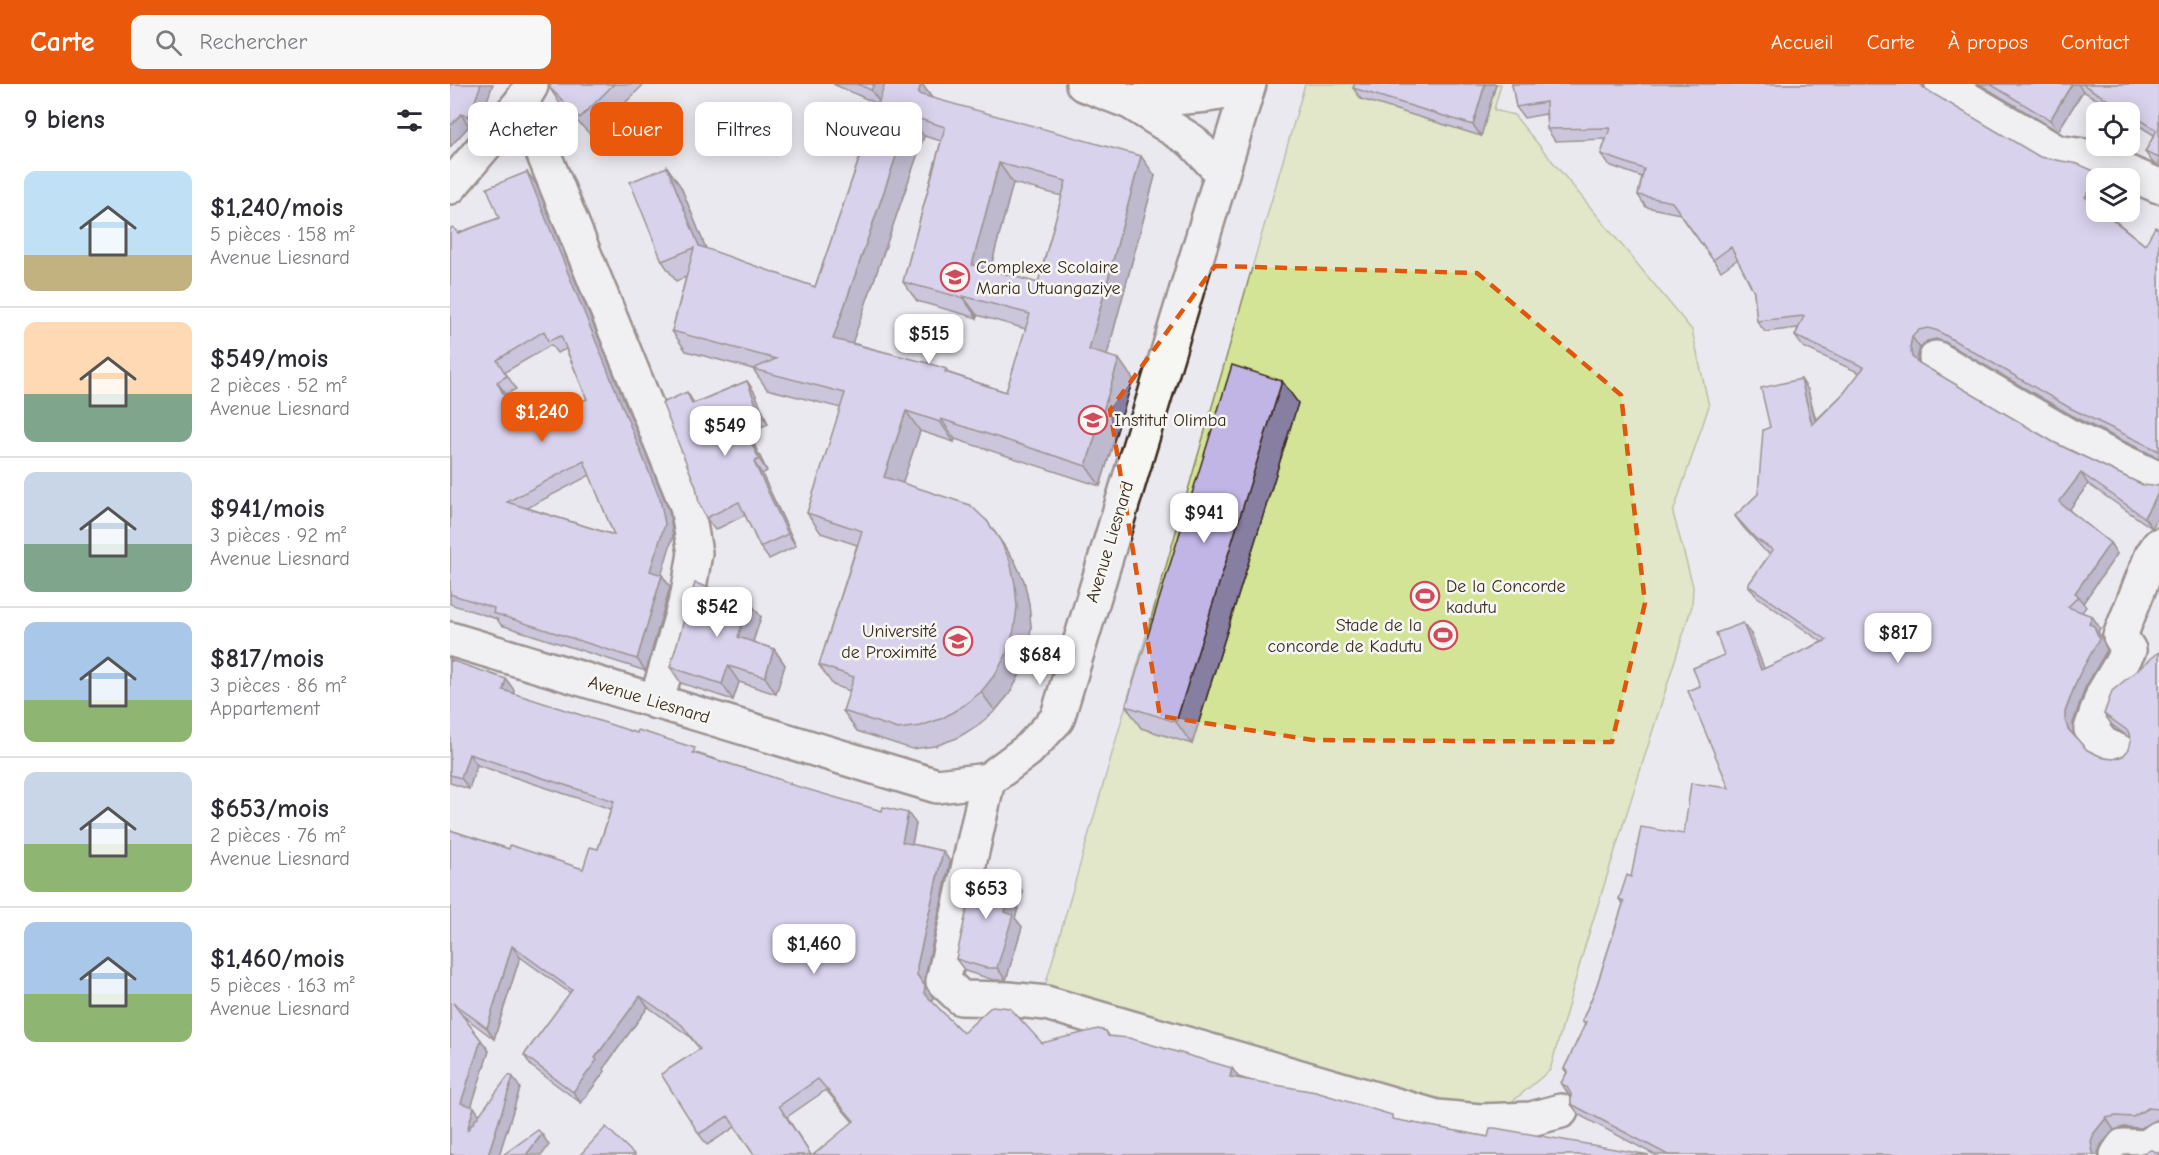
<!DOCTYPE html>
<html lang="fr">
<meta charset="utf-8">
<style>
:root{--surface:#fff;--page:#f7f7f7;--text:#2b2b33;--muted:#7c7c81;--line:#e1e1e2;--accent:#ea580c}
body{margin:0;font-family:"Comic Neue",sans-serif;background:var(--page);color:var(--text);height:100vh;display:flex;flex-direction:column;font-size:22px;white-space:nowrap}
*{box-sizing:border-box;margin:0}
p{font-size:20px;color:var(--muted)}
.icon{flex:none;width:33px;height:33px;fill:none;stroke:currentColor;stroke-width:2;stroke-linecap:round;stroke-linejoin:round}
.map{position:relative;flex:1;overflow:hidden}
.drawer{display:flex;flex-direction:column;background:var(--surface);width:450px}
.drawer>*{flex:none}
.hud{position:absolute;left:18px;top:18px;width:570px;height:54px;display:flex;gap:12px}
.buttons{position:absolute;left:1636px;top:18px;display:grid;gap:12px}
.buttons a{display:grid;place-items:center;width:54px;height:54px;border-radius:12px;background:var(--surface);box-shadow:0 3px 15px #0003;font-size:30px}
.price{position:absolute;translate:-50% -51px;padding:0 14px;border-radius:12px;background:#fff;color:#222;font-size:20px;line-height:39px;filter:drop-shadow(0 2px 3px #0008)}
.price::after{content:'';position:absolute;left:50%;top:36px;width:18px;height:14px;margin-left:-9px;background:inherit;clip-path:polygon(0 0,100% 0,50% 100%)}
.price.on{background:var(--accent);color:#fff}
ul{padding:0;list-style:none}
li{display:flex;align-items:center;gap:18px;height:150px;padding:0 24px}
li+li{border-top:2px solid var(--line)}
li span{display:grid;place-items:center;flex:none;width:168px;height:120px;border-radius:12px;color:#555}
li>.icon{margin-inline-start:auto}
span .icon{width:72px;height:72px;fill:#fffc;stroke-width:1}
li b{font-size:26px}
h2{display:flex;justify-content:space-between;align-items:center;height:72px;padding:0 24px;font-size:26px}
.chip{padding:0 21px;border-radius:12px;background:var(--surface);box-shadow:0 3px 15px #0003;font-size:21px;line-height:54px}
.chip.on{background:var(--accent);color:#fff}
header{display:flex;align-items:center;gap:36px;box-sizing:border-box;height:84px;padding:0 30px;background:var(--accent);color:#fff}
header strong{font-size:28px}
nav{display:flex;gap:33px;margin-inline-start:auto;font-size:21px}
.search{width:420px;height:54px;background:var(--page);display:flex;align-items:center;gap:15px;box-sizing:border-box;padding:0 21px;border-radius:12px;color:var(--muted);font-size:22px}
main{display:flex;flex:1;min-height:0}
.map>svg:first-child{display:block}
.green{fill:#d4e497;stroke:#88875a;stroke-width:1.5}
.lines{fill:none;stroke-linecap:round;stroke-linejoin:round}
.minor-casing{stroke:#3b2a1e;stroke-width:38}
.minor{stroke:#f6f6f2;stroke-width:33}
.wall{fill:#a69cc6;stroke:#3b2a1e;stroke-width:1.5;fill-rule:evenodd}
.shaded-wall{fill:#877fa1;stroke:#3b2a1e;stroke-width:1.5}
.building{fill:#c1b5e6;stroke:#3b2a1e;stroke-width:1.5;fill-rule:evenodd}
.marked{fill:none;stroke:#df570d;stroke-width:4.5;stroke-dasharray:12 8;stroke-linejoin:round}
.labels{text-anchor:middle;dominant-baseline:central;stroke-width:5;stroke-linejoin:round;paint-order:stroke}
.poi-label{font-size:18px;fill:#3b2a1e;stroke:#f6f6f2;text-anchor:start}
.street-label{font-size:18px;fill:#3b2a1e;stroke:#f6f6f2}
</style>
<header>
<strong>Carte</strong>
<div class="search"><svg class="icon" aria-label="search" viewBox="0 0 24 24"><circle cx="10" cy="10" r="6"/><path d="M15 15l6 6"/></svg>Rechercher</div>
<nav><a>Accueil</a><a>Carte</a><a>À propos</a><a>Contact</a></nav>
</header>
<main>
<section class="drawer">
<h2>9 biens<svg class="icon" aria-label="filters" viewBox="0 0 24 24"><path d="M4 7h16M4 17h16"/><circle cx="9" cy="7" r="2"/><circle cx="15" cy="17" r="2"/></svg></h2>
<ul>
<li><span style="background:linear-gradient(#bfe0f5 70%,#c2b280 0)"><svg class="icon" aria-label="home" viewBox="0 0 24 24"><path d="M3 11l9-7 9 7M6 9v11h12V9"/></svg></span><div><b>$1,240/mois</b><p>5 pièces · 158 m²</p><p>Avenue Liesnard</p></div></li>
<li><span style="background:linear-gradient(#ffd9b3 60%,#7fa58c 0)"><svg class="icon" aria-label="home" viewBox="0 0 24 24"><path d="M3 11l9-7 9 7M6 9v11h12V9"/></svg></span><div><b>$549/mois</b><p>2 pièces · 52 m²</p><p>Avenue Liesnard</p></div></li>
<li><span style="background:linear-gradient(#c9d6e8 60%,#7fa58c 0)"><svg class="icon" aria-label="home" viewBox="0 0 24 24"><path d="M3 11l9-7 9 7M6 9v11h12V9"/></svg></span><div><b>$941/mois</b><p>3 pièces · 92 m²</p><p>Avenue Liesnard</p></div></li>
<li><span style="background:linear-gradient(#a9c7e8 65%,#8fb573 0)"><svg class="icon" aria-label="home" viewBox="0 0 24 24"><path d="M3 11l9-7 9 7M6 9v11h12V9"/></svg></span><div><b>$817/mois</b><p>3 pièces · 86 m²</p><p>Appartement</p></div></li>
<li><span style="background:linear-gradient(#c9d6e8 60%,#8fb573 0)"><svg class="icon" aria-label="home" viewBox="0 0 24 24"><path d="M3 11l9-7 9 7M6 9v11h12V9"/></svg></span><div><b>$653/mois</b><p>2 pièces · 76 m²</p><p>Avenue Liesnard</p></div></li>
<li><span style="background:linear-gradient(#a9c7e8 60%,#8fb573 0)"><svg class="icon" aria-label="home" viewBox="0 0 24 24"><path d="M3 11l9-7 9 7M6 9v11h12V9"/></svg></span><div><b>$1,460/mois</b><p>5 pièces · 163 m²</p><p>Avenue Liesnard</p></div></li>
</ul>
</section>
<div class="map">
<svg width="1709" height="1071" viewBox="0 0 1709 1071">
<rect width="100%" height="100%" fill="#ebe9f0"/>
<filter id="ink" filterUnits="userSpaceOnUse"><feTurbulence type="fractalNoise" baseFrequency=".0167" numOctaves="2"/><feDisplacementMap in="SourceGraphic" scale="12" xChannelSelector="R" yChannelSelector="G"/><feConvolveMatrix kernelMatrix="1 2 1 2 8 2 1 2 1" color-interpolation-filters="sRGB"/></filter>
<g filter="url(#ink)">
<polygon class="green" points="855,0 1051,0 1044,26 1064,31 1242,246 1259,322 1223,429 1243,502 1242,522 1135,862 1100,986 1057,1022 978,1016 595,902"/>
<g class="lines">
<g class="minor-casing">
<g id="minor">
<polyline points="633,0 680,18 742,57 772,89"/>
<polyline points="1492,0 1607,68 1641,73 1709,102"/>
<polyline points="72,17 237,422 245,469 238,510 206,618"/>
<polyline points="680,18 757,11 797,5"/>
<polyline points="0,103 72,17 81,2"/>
<polyline points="1486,274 1619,352 1709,395"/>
<polyline points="0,555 487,702 538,696 578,666 607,635 799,0"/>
<polyline points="1670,668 1653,660 1641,645 1653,610 1679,566 1670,552 1702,471 1709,461"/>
<polyline points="538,696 493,897 511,914 558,915 596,919 987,1033 1030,1037 1081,1035 1111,1027"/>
<polyline points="1667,1071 1673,1062 1697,1063 1709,1054"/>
</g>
</g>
<use href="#minor" class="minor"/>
</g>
<g class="wall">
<polygon points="0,0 29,39 25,44 19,42 0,63"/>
<polygon points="102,0 194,0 142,52 111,21 99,3"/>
<path d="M383 0H472L482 14 705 92 657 271 683 295 650 402 505 355 504 358 470 347 452 399 564 476 574 497 579 520 581 543 578 566 571 588 560 609 545 627 527 642 507 654 485 662 462 665 407 647 393 627 400 607 383 601 369 581 407 461 371 449 357 429 391 324 317 305 303 285 236 267 222 247 236 193 226 197 212 177 217 83 231 103 256 165 365 203 428 20ZM474 52 491 57 453 198 467 217 527 234V231L576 245 556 308 499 289 496 285 402 259ZM563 99 612 112 588 199 540 186Z"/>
<polygon points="905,0 1046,0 1031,52 911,15 903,4"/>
<polygon points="1062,0 1473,0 1475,5 1646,121 1695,161 1709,145 1709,374 1628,335 1495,258 1486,255 1477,257 1470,264 1467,274 1469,279 1603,358 1693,401 1702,444 1638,400 1619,426 1660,459 1667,470 1633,519 1636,523 1632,528 1650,544 1648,548 1651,553 1657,566 1635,604 1623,639 1623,648 1624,652 1637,666 1654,674 1663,675 1673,672 1679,665 1681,656 1680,654 1662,641 1654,630 1709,568 1709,1036 1706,1036 1691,1044 1674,1043 1664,1046 1651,1061 1648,1069 1649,1071 1205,1071 1129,1031 1121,1020 1121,1012 1119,1011 1111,999 1117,989 1114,985 1135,941 1132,937 1146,904 1173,820 1169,815 1181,793 1234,750 1279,704 1250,602 1274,571 1301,550 1314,585 1372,558 1306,512 1298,501 1320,470 1314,466 1293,443 1285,432 1308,410 1320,343 1358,306 1366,336 1394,309 1410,289 1353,263 1345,252 1348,244 1315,248 1307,237 1304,208 1288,175 1271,187 1230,130 1196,123 1188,111 1192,93 1159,81 1151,70 1156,55 1105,57 1097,45 1096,30 1074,34 1066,23"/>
<polygon points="1529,0 1709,0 1709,82 1703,79 1695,68 1704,51 1680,36 1680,28 1668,28 1633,7 1608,47"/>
<path d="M77 88 86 100 219 427 223 452 211 490 220 503 196 587 51 541 47 535 0 520V145L8 149 49 134ZM101 261 107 269 116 265 137 315 72 341 56 310 66 305 55 288ZM140 391 164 451 77 424Z"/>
<polygon points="297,297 305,309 318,340 298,348 317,387 312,390 346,462 319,475 310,463 295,431 265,446 256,434 237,308 244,319"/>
<polygon points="848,319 742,660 691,644 676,622"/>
<polygon points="311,533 303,558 324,565 335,581 326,610 289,598 283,616 231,599 220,583"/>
<polygon points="0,576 64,606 63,610 249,670 340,699 341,701 466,740 462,760 493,767 500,778 475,893 475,902 483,913 482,918 513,949 592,959 656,947 660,953 789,994 946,1036 1038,1053 1199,1071 403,1038 376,1006 337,1033 361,1071 304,1071 285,1043 257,1061 249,1050 250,965 239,952 198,923 153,985 155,987 131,1019 81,982 74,971 120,909 70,873 44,955 12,931 39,967 21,1022 30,1031 70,1004 49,1071 0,1071 0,746 59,765 133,785 148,765 161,725 27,681 19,705 0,699"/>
<polygon points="565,796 573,808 565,834 572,843 556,896 544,896 515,887 506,875"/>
</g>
<g class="shaded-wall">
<polygon points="31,0 43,0 29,39 25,44 17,32"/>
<polygon points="424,0 442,0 432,22 421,6"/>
<polygon points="471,0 472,0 485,19 468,10"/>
<polygon points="1035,0 1046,0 1031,52 1023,41"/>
<polygon points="1622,0 1628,0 1633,7 1608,47 1600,36"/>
<polygon points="11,30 19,42 0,63 0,42"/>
<polygon points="460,32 474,52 397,274 383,255"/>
<polygon points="691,72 705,92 653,286 639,266"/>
<polygon points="549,79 563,99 536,201 522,181"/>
<polygon points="217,83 231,103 263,182 249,162"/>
<polygon points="77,88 86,100 219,427 223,452 209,499 200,487"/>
<polygon points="1647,99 1647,119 1643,124 1635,113"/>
<polygon points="513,212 527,231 527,234 513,214"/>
<polygon points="1462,253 1470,264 1467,274 1470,284 1462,273 1460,263"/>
<polygon points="669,275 683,295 650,402 636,382"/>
<polygon points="1351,295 1358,306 1369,352 1362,341"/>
<polygon points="297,297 305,309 318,340 309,328"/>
<polygon points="832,297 848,319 742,660 726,638"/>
<polygon points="47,298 56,310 78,354 70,342"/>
<polygon points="456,327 470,347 448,412 434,393"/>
<polygon points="491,335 505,355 504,358 490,338"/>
<polygon points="290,336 298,348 317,387 309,375"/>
<polygon points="304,378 312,390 346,462 338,450"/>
<polygon points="1631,389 1638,400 1617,429 1609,418"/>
<polygon points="1709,408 1709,432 1702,444 1694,433"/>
<polygon points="537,437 564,476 574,497 579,520 581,543 578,566 571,588 560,609 545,627 531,608"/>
<polygon points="1660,459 1667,470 1633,519 1625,509"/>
<polygon points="212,491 220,503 196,587 187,575"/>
<polygon points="299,517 311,533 299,569 288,553"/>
<polygon points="1642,532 1650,544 1648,548 1651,553 1657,566 1635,604 1623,639 1623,648 1626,656 1618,645 1615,636 1615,628 1628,593 1639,540"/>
<polygon points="1293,539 1301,550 1319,597 1311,586"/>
<polygon points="324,565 335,581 326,610 315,593"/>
<polygon points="278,582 289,598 283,616 272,600"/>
<polygon points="56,595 64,606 61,618 53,606"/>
<polygon points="19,670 27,681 19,705 11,694"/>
<polygon points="458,729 466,740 460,769 452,758"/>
<polygon points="493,767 500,778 475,893 475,902 467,891 467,882"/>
<polygon points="565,796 573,808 565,834 572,843 556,896 547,884 555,828"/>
<polygon points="62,862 70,873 44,955 37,944"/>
<polygon points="475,902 483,913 481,920 474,909"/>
<polygon points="190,912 198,923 153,985 155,987 131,1019 123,1008 145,974"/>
<polygon points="31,956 39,967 19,1030 11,1019"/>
<polygon points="782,984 790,995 780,993"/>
<polygon points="63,993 70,1004 49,1071 38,1071"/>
<polygon points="24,1023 32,1034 17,1047"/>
<polygon points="1656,1034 1664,1046 1651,1061 1648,1069 1649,1071 1644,1071 1643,1069 1641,1058 1644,1049"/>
<polygon points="92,1050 99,1061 92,1071 76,1071"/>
</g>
<g class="building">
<polygon points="0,0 31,0 21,28 17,32 11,30 0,42"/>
<polygon points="102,0 164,0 130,34 99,3"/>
<polygon points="407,0 424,0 421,6"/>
<path d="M435 0H471L468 10 691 72 639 266 669 275 636 382 491 335 490 338 456 327 434 393 520 421 537 437 550 456 560 477 565 500 567 523 564 546 557 569 546 589 531 608 513 622 493 634 471 642 448 645 393 627 404 593 369 581 412 447 357 429 395 309 303 285 326 275 222 247 244 164 212 177 180 98 217 83 249 162 365 203ZM460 32 495 43 453 198 513 214V212L580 230 556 308 495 288 496 285 478 279 383 255ZM549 79 616 97 588 199 522 181Z"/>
<polygon points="905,0 1035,0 1023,41 903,4"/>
<polygon points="1062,0 1470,0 1475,5 1590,73 1628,80 1653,91 1650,94 1647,94 1647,99 1635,113 1647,122 1647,128 1653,128 1695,161 1705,143 1709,145 1709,367 1620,324 1488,247 1478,244 1469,246 1462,253 1460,263 1462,273 1469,279 1603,358 1693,401 1702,402 1709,400 1709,408 1694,433 1631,389 1609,418 1660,459 1625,509 1629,512 1618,523 1642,532 1639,540 1644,542 1649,555 1628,593 1615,628 1615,636 1618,645 1637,666 1654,674 1663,675 1673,672 1679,665 1681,656 1678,647 1654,630 1662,607 1709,568 1709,1024 1708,1025 1698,1024 1683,1033 1666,1032 1656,1034 1644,1049 1641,1058 1643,1069 1645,1071 1218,1071 1121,1020 1121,1010 1117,1003 1111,999 1118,987 1114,985 1136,938 1132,937 1146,904 1174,817 1169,815 1177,791 1181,793 1191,743 1234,750 1241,699 1279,704 1238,607 1250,602 1243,584 1274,571 1266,549 1293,539 1311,586 1377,556 1298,501 1323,466 1306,455 1285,432 1308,410 1313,346 1320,343 1311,304 1351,295 1362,341 1394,309 1414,283 1345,252 1354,232 1307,237 1304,208 1281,163 1263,176 1222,118 1188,111 1194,85 1151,70 1160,44 1097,45 1096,18 1066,23"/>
<polygon points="1540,0 1622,0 1600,36"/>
<polygon points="1632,0 1709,0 1709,74 1695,68 1707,46"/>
<path d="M77 88 210 415 215 440 200 487 212 491 187 575 43 529 44 524 0 510V145L3 143 8 149 49 134 37 104ZM94 247 98 257 111 252 137 315 70 342 47 298 57 292 47 276ZM134 377 164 451 57 418Z"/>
<polygon points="782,281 832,297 726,638 676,622"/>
<polygon points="297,297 309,328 290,336 309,375 304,378 338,450 310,463 289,418 256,434 249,419 246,403 212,319 237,308 242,320"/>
<polygon points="245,499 299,517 288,553 324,565 315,593 278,582 272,600 220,583"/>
<polygon points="0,576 56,595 53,606 187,649 188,646 245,664 243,669 310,689 340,699 339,700 432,727 433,723 458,729 452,758 493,767 467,882 467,891 475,902 474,909 513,949 542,922 560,924 592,959 648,945 656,947 658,952 679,954 782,984 780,993 866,1008 942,1031 942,1035 1038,1053 1040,1044 1045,1044 1199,1071 363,1071 404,1037 368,995 329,1022 361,1071 304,1071 278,1032 249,1050 211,990 250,965 232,941 190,912 145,974 147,976 123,1008 74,971 122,906 62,862 37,944 3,919 31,956 11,1019 24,1023 17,1047 59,991 63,993 38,1071 4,1071 0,1070 0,746 59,765 60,761 133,785 140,763 148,765 164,717 19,670 11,694 0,691"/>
<polygon points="526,784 565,796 555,828 563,831 547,884 536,884 506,875"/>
<polygon points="156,1043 185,1071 130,1071"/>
<polygon points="88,1046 92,1050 76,1071 53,1071"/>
<polygon points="1701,1066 1709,1069 1709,1071 1674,1071 1675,1070 1689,1070"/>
</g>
</g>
<path d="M0 0H1709V1071H0ZM765 182 1027 189 1171 311 1195 519 1162 658 863 656 710 632 660 326Z" fill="#ebe9f0" fill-opacity=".55" fill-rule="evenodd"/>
<path class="marked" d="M765 182 1027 189 1171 311 1195 519 1162 658 863 656 710 632 660 326Z"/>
<defs>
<g id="school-ring" transform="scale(1.5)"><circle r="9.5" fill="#f6f6f2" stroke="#d1495b" stroke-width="1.5"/><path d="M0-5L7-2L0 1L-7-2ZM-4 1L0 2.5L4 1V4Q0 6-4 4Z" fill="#d1495b"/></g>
<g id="stadium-ring" transform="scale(1.5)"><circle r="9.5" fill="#f6f6f2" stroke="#d1495b" stroke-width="1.5"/><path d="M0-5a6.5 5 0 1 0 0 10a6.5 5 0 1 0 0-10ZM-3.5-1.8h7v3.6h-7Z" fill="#d1495b"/></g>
</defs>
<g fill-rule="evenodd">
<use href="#school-ring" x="505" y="193"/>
<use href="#school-ring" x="643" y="336"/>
<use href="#stadium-ring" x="975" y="512"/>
<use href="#stadium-ring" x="993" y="551"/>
<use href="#school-ring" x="508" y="557"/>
</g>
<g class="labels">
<g class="poi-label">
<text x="526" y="183">Complexe Scolaire<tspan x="526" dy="21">Maria Utuangaziye</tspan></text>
<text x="664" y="336">Institut Olimba</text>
<text x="996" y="502">De la Concorde<tspan x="996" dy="21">kadutu</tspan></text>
<text x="972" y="541" text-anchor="end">Stade de la<tspan x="972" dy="21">concorde de Kadutu</tspan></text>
<text x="487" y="547" text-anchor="end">Université<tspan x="487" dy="21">de Proximité</tspan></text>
</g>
<g class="street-label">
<text transform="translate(660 458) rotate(-73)">Avenue Liesnard</text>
<text transform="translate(199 616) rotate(17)">Avenue Liesnard</text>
</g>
</g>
</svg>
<div class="buttons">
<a><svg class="icon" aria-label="locate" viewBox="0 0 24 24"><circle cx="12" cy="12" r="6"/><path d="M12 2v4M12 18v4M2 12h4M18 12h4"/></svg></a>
<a><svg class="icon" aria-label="layers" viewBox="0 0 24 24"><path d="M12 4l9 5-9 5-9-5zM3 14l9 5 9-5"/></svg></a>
</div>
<b class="price" style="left:479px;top:281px">$515</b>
<b class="price on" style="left:92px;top:359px">$1,240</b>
<b class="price" style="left:275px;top:373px">$549</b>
<b class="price" style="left:754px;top:460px">$941</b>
<b class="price" style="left:267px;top:554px">$542</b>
<b class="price" style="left:1448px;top:580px">$817</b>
<b class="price" style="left:590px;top:602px">$684</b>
<b class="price" style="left:536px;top:836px">$653</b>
<b class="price" style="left:364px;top:891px">$1,460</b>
<div class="hud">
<a class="chip">Acheter</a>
<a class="chip on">Louer</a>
<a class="chip">Filtres</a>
<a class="chip">Nouveau</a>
</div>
</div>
</main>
